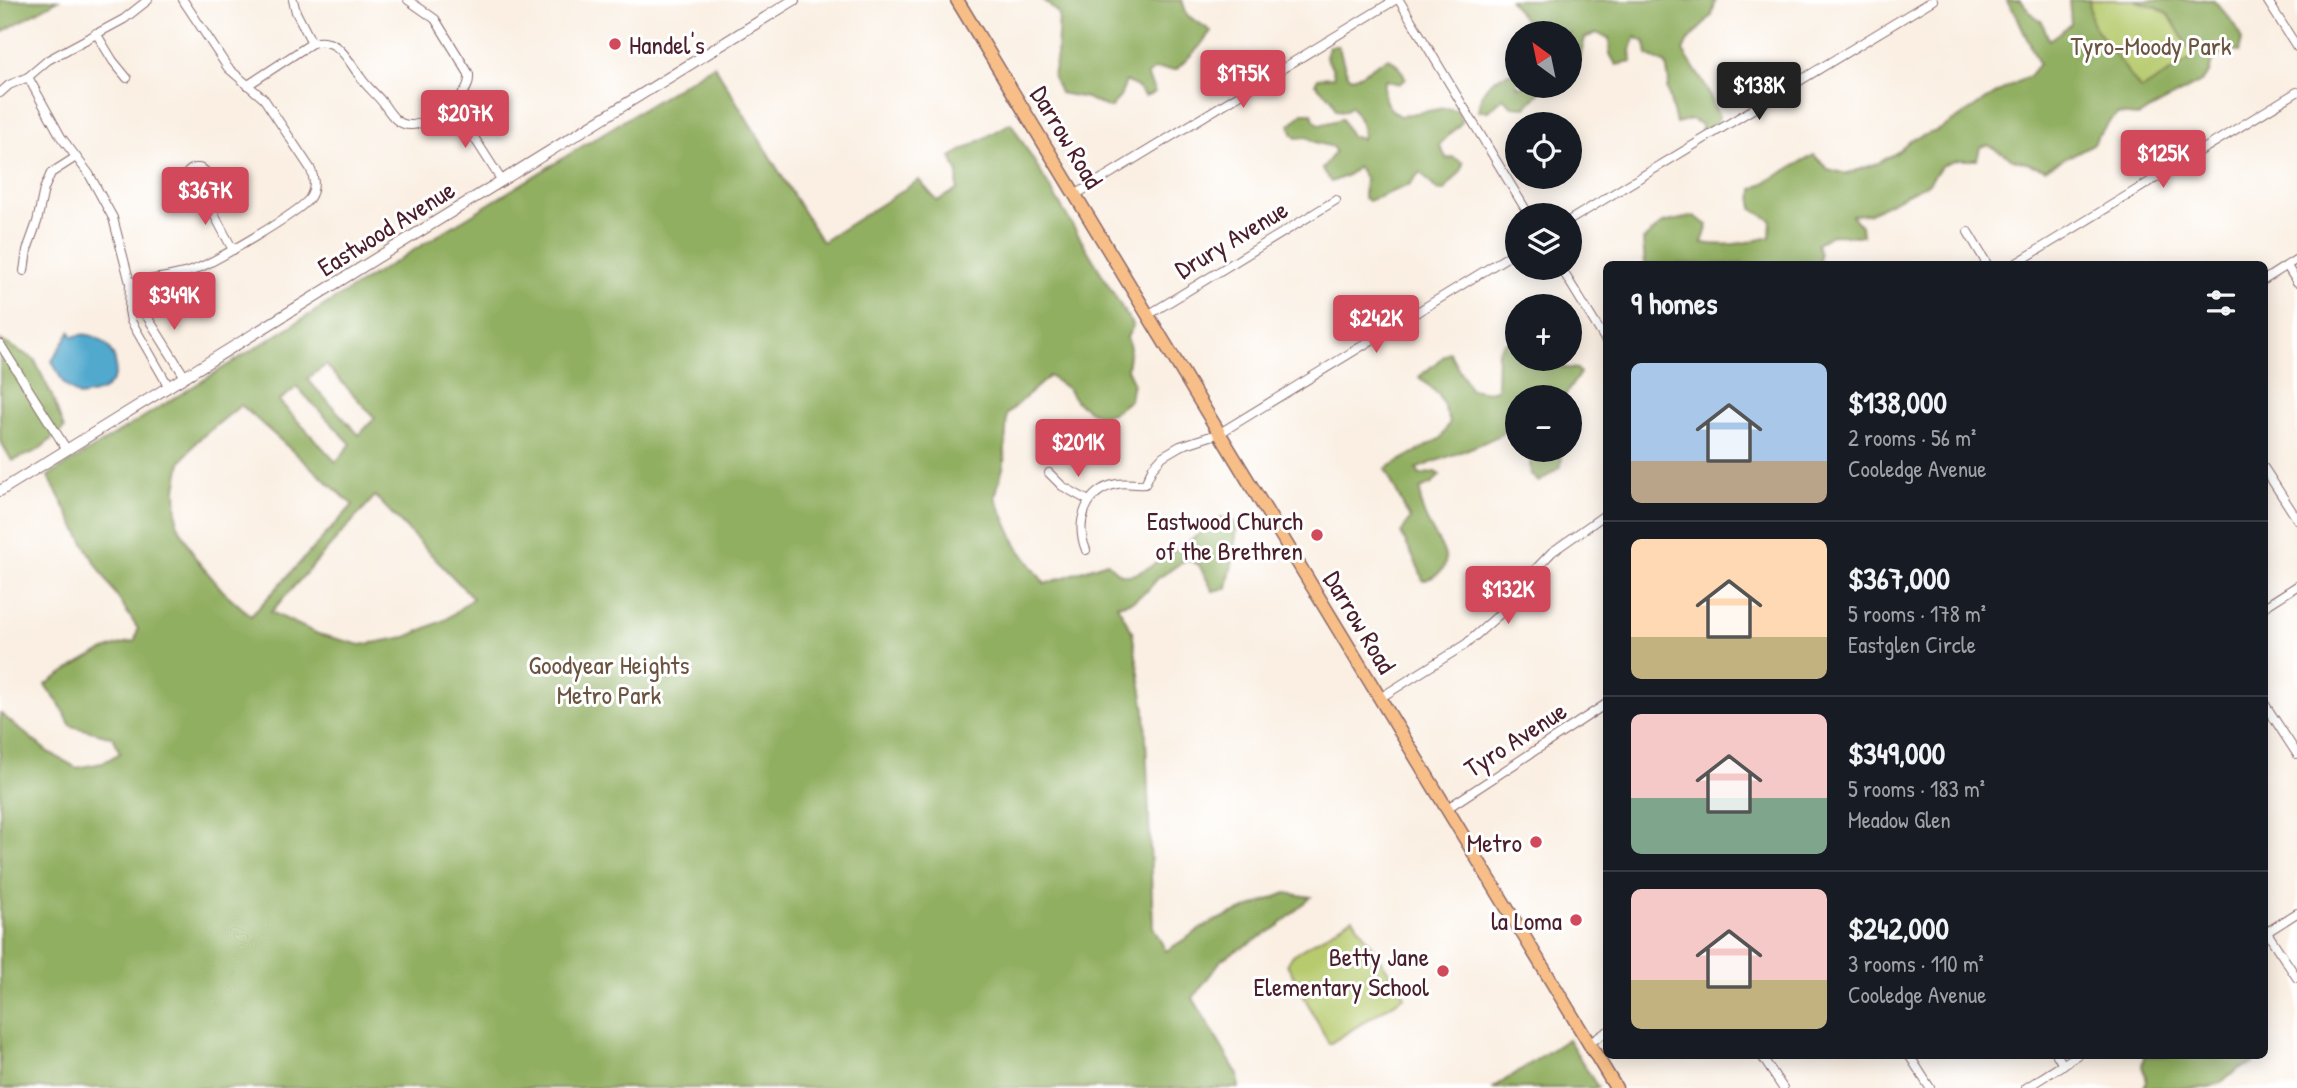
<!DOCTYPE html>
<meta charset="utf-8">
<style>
:root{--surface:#171b24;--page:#20242c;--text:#f1f3f6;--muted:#9ea1a6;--line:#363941;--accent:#d1495b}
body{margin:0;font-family:"Patrick Hand",sans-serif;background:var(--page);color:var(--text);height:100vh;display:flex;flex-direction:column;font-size:26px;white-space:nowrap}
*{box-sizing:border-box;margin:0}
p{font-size:23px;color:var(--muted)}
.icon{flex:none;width:38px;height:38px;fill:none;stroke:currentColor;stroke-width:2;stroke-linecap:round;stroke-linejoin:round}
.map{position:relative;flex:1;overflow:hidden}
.drawer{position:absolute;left:1603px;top:261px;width:665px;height:798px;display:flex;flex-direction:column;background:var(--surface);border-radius:10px;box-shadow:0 4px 18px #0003}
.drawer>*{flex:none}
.needle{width:46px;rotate:327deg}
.tools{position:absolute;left:1505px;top:21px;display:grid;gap:14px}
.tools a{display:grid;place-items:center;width:77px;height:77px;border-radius:50%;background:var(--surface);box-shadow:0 4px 18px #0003;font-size:35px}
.price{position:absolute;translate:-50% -60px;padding:0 16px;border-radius:7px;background:var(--accent);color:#fff;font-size:23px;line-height:46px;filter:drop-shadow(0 2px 4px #0008)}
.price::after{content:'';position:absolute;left:50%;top:42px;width:21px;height:16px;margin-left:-10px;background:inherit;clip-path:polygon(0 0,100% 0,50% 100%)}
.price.current{background:#222;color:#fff}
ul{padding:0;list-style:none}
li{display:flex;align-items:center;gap:21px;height:175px;padding:0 28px}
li+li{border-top:2px solid var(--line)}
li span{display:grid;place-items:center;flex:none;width:196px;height:140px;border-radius:10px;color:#555}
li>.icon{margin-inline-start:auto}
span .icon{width:84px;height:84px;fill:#fffc;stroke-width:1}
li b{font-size:30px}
h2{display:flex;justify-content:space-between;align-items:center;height:84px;padding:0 28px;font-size:30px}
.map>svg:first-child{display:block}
.green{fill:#b7cb6e;stroke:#80754c;stroke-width:2}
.forest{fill:#91af61;stroke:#6e6746;stroke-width:2;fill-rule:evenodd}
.water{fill:#51a9ce;stroke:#4e647c;stroke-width:2}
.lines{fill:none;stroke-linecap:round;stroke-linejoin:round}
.minor-casing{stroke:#88686b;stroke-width:10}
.tertiary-casing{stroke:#88686b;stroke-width:12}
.primary-casing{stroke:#88686b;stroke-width:15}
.minor{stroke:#fff;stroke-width:8}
.tertiary{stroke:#fff;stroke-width:10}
.primary{stroke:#f7be87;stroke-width:12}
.poi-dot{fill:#d1495b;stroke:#fff;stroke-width:2.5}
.labels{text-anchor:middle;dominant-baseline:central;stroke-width:6;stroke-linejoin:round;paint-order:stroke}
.poi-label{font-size:26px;fill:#4a1f2b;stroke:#fff;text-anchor:end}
.park-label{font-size:26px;fill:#6b533f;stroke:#fff}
.street-label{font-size:26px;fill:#4a1f2b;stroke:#fff}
</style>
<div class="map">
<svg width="2297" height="1088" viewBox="0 0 2297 1088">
<rect width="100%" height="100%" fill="#fff"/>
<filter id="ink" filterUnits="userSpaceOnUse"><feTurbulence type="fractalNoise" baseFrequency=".0143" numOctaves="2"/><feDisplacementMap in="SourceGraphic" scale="14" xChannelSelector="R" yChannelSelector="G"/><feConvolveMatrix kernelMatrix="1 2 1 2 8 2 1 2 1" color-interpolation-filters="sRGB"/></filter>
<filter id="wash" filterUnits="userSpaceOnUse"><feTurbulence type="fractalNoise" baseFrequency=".00686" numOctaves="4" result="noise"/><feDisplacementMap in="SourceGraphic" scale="28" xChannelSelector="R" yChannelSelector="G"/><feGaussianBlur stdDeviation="1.57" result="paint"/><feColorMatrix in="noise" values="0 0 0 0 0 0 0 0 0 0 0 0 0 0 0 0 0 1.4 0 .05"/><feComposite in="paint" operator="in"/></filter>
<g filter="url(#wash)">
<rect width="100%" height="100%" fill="#faefe2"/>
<g class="green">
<polygon points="2069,0 2207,0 2236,46 2137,109"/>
<polygon points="1353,918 1405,996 1329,1044 1287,964 1293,955"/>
</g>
<g class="forest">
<polygon points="0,0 58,0 0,33"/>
<polygon points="1043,0 1182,0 1187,15 1211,31 1199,47 1176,70 1155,69 1147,75 1155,92 1145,96 1137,87 1126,81 1120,97 1110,108 1086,98 1060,93 1053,76 1057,55 1059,14"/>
<polygon points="1510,0 1716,0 1712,15 1687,42 1683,51 1706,87 1719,117 1714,126 1702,131 1701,125 1692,119 1676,123 1667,89 1669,81 1666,64 1647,55 1645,42 1635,37 1631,50 1632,62 1616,65 1610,54 1609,38 1596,33 1585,38 1576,72 1570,72 1570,33 1534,33"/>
<path d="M2006 0H2021L2029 11 2042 22 2049 40 2071 24 2069 0H2089L2092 23 2141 90 2194 57 2169 15 2155 7 2134 0H2214L2236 26 2242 40 2239 52 2215 49 2209 73 2201 82 2138 116 2117 114 2098 135 2093 144 2045 169 2013 159 1988 145 1980 147 1977 160H1958L1941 166 1929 183 1868 214 1852 215 1861 226 1862 236 1832 235 1817 243 1820 254 1819 264H1645L1643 240 1663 223 1694 216 1708 225 1702 243C1726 247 1747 243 1770 237L1771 220 1752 209 1753 189 1814 155 1828 169 1847 174 1878 163 1899 151 1911 140 1939 130 1998 92 2029 76 2039 64 2016 14Z"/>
<path d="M1329 46H1338C1344 58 1342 69 1351 78 1365 75 1376 63 1389 58L1399 66 1406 79 1399 84 1385 80C1380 96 1386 107 1399 116L1445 108 1457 110 1462 122 1439 145 1447 159 1453 157 1463 163 1461 171 1444 191 1437 190 1420 172 1409 185 1369 201 1364 198 1365 178 1358 167 1346 176 1331 182 1322 169 1335 152 1333 147 1315 142 1307 137 1296 138 1292 133 1290 125 1303 113H1312L1314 120 1320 125 1342 119 1351 136 1362 139C1365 126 1357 116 1351 106L1345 111 1336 110 1332 99 1315 84 1318 78 1334 77 1333 69 1326 57Z"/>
<path d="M714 65 822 242 919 180 937 201 957 190 958 173 951 157 1011 123 1133 326 1127 337 1130 348 1127 369 1133 382 1130 400 1114 412 1100 417 1078 403 1068 389 1049 376 1007 414 1004 464 995 497 1017 546 1045 584 1107 562C1114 569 1119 576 1129 575 1145 575 1206 529 1221 517L1237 523 1235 549 1227 588 1213 591 1199 565 1187 559 1157 579 1148 590 1133 601 1117 605 1132 631 1145 710 1153 927 1166 951 1212 922 1286 893 1311 897 1276 928 1222 959 1193 998 1238 1075 1239 1088H0V713L48 752 77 768 102 763 120 753 113 737 71 726 60 705 45 685C73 667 102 646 135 641L138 629 91 556 48 476ZM326 365 375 418 359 435 307 379ZM297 387 351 444 336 462 279 401ZM241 405 353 505 251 616 223 591 196 559 177 523 176 489 181 462 197 441ZM375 496 473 598 447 619 406 637 361 645 318 634 271 612Z"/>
<path d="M1517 70V86H1542L1540 92 1526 107 1512 106 1503 98 1488 111H1478C1481 84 1493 78 1517 70Z"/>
<polygon points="0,340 34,359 52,396 64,429 37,451 12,461 0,440"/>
<path d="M1513 340 1517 343V359H1534L1549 366 1577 369 1580 373 1564 397H1517V425C1486 445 1450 455 1416 469L1420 475 1435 472 1440 475 1432 484 1420 489C1421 496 1420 505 1423 511 1431 539 1469 566 1423 581L1419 569 1401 533 1410 519 1385 469 1441 438 1450 422 1439 395 1419 377 1449 352 1470 389 1488 392 1497 389 1498 352 1504 343Z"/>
<polygon points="1533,450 1559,450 1562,457 1560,467 1539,482 1531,475 1530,463"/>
<polygon points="1568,1039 1598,1088 1493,1088"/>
<polygon points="2255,1055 2253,1064 2238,1069 2225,1080 2208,1088 2143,1088 2147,1081 2142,1066 2144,1056"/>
</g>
<path class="water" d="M70 332 73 337C101 324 132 366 106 388 99 394 88 394 79 396L64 384 52 361Z"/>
</g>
<g filter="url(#ink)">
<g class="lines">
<g class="minor-casing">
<g id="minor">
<polyline points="293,0 296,12 312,43"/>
<polyline points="1399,0 1529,215"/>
<polyline points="2267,0 2297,47"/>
<polyline points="96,33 113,61 127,78"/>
<polyline points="28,77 61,137 89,174 113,218 130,283 129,310 131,321 169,387"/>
<path d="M248 85 312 43C339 36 348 61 361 78 367 87 376 94 383 103 390 113 397 126 412 125 425 124 439 111 450 104 462 97 470 87 469 74L435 19 408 0"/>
<polyline points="0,93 9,85 28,77 48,60 124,19 148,0"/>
<polyline points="452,103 502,181"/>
<circle cx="197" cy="180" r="12"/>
<polyline points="201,190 233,250"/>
<polyline points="1075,195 1395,0"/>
<polyline points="1570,220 1933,0"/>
<polyline points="1968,232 1987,264"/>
<polyline points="2015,264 2297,92"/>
<polyline points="2287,266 2297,282"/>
<polyline points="1561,268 1606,341"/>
<polyline points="24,271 27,250 37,222 44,189 51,173 76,157"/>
<polyline points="2264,280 2297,259"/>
<path d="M130 283C151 279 174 277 194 270 214 262 297 214 309 199 316 189 315 179 310 168L264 99 228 68 183 0"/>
<polyline points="131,291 185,377"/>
<polyline points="1148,315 1336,200"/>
<polyline points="0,344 67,450"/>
<polyline points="2264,468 2297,519"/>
<polyline points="1049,473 1062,486 1089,501"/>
<path d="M1086 550C1075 523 1085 490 1117 484 1126 482 1135 485 1145 484L1153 467 1163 456 1180 446 1220 433 1517 251"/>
<polyline points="2264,607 2297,586"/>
<polyline points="1380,698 1466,644 1502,612 1533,572 1552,552 1606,514"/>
<polyline points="2264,703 2297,754"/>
<polyline points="1446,809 1606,704"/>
<polyline points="2264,928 2297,978"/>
<polyline points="2264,934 2297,913"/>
<polyline points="1590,1043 1606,1032"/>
<polyline points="1761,1055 1783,1088"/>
<polyline points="1909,1055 1930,1088"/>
<polyline points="2057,1055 2063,1065"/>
<polyline points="2026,1088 2078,1055"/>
</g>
</g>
<g class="tertiary-casing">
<polyline id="tertiary" points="0,491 794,0"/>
</g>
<g class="primary-casing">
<polyline id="primary" points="957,0 1616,1088"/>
</g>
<use href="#minor" class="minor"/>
<use href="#tertiary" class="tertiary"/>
<use href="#primary" class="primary"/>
</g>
</g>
<g class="poi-dot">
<circle cx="615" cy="44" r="7"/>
<circle cx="1317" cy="535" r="7"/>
<circle cx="1536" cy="842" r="7"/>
<circle cx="1576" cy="920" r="7"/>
<circle cx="1443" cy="971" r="7"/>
</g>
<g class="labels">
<g class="poi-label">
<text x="629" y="44" text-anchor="start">Handel's</text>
<text x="1303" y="520">Eastwood Church<tspan x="1303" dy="30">of the Brethren</tspan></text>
<text x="1522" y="842">Metro</text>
<text x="1562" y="920">la Loma</text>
<text x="1429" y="956">Betty Jane<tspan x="1429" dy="30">Elementary School</tspan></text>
</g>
<g class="park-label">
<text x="2151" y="45">Tyro-Moody Park</text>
<text x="609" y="664">Goodyear Heights<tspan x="609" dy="30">Metro Park</tspan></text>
</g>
<g class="street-label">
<text transform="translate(1067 137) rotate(59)">Darrow Road</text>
<text transform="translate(386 228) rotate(-32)">Eastwood Avenue</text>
<text transform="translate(1231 239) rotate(-31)">Drury Avenue</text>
<text transform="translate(1360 622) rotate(59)">Darrow Road</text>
<text transform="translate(1515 739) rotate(-33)">Tyro Avenue</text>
</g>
</g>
</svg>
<div class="tools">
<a><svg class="needle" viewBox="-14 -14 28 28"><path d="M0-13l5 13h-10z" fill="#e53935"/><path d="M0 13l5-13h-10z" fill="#9ea1a6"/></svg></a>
<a><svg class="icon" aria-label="locate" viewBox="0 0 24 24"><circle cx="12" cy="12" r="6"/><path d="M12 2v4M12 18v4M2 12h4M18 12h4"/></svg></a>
<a><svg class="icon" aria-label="layers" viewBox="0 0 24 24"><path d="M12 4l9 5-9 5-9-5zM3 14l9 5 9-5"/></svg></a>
<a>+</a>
<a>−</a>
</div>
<b class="price" style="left:1243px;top:110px">$175K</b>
<b class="price current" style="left:1759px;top:122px">$138K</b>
<b class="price" style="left:465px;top:150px">$207K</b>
<b class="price" style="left:2163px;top:190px">$125K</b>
<b class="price" style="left:205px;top:227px">$367K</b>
<b class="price" style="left:174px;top:332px">$349K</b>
<b class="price" style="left:1376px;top:355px">$242K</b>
<b class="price" style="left:1078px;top:479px">$201K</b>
<b class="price" style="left:1508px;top:626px">$132K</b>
<section class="drawer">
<h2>9 homes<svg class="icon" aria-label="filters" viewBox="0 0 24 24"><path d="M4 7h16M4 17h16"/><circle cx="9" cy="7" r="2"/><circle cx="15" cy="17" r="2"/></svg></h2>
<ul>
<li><span style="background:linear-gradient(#a9c7e8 70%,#b9a48a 0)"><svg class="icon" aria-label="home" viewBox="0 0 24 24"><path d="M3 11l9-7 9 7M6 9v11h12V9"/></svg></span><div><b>$138,000</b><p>2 rooms · 56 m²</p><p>Cooledge Avenue</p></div></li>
<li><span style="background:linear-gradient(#ffd9b3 70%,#c2b280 0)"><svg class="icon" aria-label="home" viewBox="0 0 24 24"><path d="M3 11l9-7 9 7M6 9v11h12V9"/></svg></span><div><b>$367,000</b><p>5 rooms · 178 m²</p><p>Eastglen Circle</p></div></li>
<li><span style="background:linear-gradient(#f6c9c9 60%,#7fa58c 0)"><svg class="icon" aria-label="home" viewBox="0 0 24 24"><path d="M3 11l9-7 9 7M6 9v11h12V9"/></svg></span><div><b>$349,000</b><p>5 rooms · 183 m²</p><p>Meadow Glen</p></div></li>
<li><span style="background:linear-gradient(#f6c9c9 65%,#c2b280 0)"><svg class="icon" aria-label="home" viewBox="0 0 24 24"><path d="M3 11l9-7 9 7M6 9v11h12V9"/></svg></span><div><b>$242,000</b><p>3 rooms · 110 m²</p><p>Cooledge Avenue</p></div></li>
</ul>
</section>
</div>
